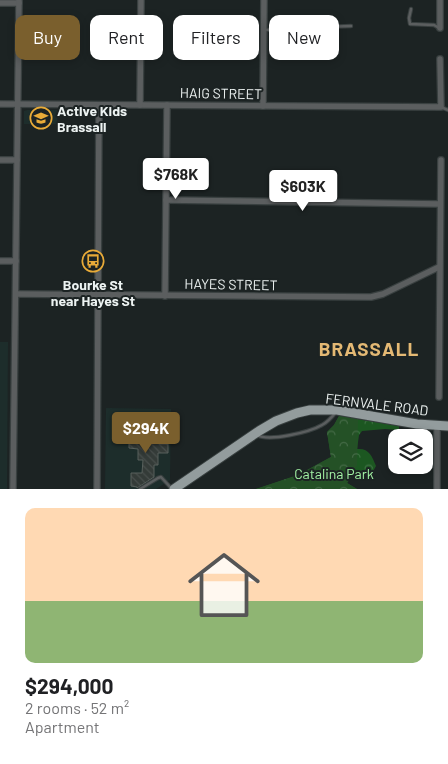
<!DOCTYPE html>
<meta charset="utf-8">
<style>
:root{--surface:#fff;--page:#f6f6f6;--text:#202124;--muted:#757577;--line:#e0e0e0;--accent:#7a5f2d}
body{margin:0;font-family:Barlow,sans-serif;background:var(--page);color:var(--text);height:100vh;display:flex;flex-direction:column;font-size:19px;white-space:nowrap}
*{box-sizing:border-box;margin:0}
p{font-size:16px;color:var(--muted)}
.icon{flex:none;width:28px;height:28px;fill:none;stroke:currentColor;stroke-width:2;stroke-linecap:round;stroke-linejoin:round}
.map{position:relative;height:489px;overflow:hidden}
.sheet{display:flex;flex-direction:column;background:var(--surface);flex:1}
.sheet>*{flex:none}
.hud{position:absolute;left:15px;top:15px;width:419px;height:45px;display:flex;gap:10px}
.buttons{position:absolute;left:388px;top:429px;display:grid;gap:10px}
.buttons a{display:grid;place-items:center;width:45px;height:45px;border-radius:10px;background:var(--surface);box-shadow:0 2px 8px #0003;font-size:25px}
.price{position:absolute;translate:-50% -42px;padding:0 11px;border-radius:5px;background:#fff;color:#222;font-size:16px;line-height:32px;filter:drop-shadow(0 1px 2px #0008)}
.price::after{content:'';position:absolute;left:50%;top:30px;width:15px;height:11px;margin-left:-8px;background:inherit;clip-path:polygon(0 0,100% 0,50% 100%)}
.price.current{background:var(--accent);color:#fff}
ul{padding:0;list-style:none}
li{display:grid;align-content:center;gap:10px;height:265px;padding:0 25px}
li+li{border-top:1px solid var(--line)}
li span{display:grid;place-items:center;height:155px;border-radius:10px;color:#555}
li>.icon{margin-inline-start:auto}
span .icon{width:90px;height:90px;fill:#fffc;stroke-width:1}
li b{font-size:21px}
.pill{padding:0 18px;border-radius:10px;background:var(--surface);box-shadow:0 2px 8px #0003;font-size:18px;line-height:45px}
.pill.current{background:var(--accent);color:#fff}
.map>svg:first-child{display:block}
.built{fill:#1d2d2b}
.forest{fill:url(#forest-crowns)}
.park{fill:url(#park-crowns)}
.building{fill:url(#building-back-hatch);stroke:#58605c}
.lines{fill:none;stroke-linecap:round;stroke-linejoin:round}
.lane-casing{stroke:#394040;stroke-width:4.5}
.street-casing{stroke:#394040;stroke-width:8}
.primary-casing{stroke:#394040;stroke-width:11}
.lane{stroke:#5b5e5f;stroke-width:2.5}
.street{stroke:#5b5e5f;stroke-width:5.5}
.primary{stroke:#939c9d;stroke-width:9}
.labels{text-anchor:middle;dominant-baseline:central;stroke-width:4;stroke-linejoin:round;paint-order:stroke}
.street-label{font-size:14px;fill:#edf3f2;stroke:#1c2323}
.poi-label{font-size:14px;font-weight:bold;fill:#edf3f2;stroke:#1c2323;text-anchor:start}
.park-label{font-size:14px;fill:#a3f4a5;stroke:#1c2323}
.district-label{font-size:19px;font-weight:bold;letter-spacing:1px;fill:#e4b974;stroke:#1c2323}
</style>
<div class="map">
<svg width="448" height="489" viewBox="0 0 448 489">
<defs>
<pattern id="forest-crowns" width="20" height="18" patternUnits="userSpaceOnUse" patternTransform="scale(1.25)"><rect width="20" height="18" fill="#1c5721"/><path d="M2 6a3 3 0 1 1 6 0M12 15a3 3 0 1 1 6 0" fill="none" stroke="#3d7042"/></pattern>
<pattern id="park-crowns" width="20" height="18" patternUnits="userSpaceOnUse" patternTransform="scale(1.25)"><rect width="20" height="18" fill="#245126"/><path d="M2 6a3 3 0 1 1 6 0M12 15a3 3 0 1 1 6 0" fill="none" stroke="#446a46"/></pattern>
<pattern id="building-back-hatch" width="6" height="6" patternUnits="userSpaceOnUse" patternTransform="scale(1.25)"><rect width="6" height="6" fill="#343b38"/><path d="M-1 5l2 2M0 0l6 6M5-1l2 2" fill="none" stroke="#484e4c"/></pattern>
</defs>
<rect width="100%" height="100%" fill="#1c2323"/>
<g class="built">
<polygon points="27,110 58,110 57,124 24,124 24,111"/>
<polygon points="0,342 8,342 7,489 0,489"/>
<polygon points="106,408 171,409 170,480 156,489 105,489"/>
</g>
<path class="forest" d="M339 416 399 426V430L385 429 362 431 359 435 357 449C369 448 372 456 376 466L372 473 364 474 359 472 352 476 347 483 357 489H256L298 475 331 457 327 432 334 425Z"/>
<polygon class="park" points="339,416 358,419 357,465 347,483 357,489 256,489 298,475 331,457 327,432 334,425"/>
<polygon class="building" points="144,428 155,428 155,432 159,433 159,444 168,444 168,453 158,453 158,465 154,465 154,477 137,488 137,487 131,486 131,473 142,473 143,460 138,460 138,449 129,448 129,431 144,431"/>
<g class="lines">
<g class="lane-casing">
<g id="lane">
<polyline points="411,9 409,18 410,24 434,25 439,28"/>
<polyline points="265,30 285,29 314,21 323,27 351,26"/>
<polyline points="441,107 448,110"/>
<path d="M257 435C269 442 310 432 322 425 328 422 332 417 336 412"/>
<polyline points="140,489 158,478 161,477 172,489"/>
</g>
</g>
<g class="street-casing">
<g id="street">
<polyline points="0,3 19,3"/>
<polyline points="440,28 440,0"/>
<polyline points="0,104 441,107 440,59"/>
<polyline points="140,105 141,0"/>
<polyline points="263,106 264,0"/>
<polyline points="0,160 17,160"/>
<polyline points="166,200 440,204"/>
<polyline points="0,261 16,261"/>
<polyline points="16,294 371,297 383,294 439,267"/>
<polyline points="165,296 167,105"/>
<polyline points="439,397 441,160"/>
<polyline points="13,489 19,0"/>
<polyline points="97,489 99,105"/>
<polyline points="437,489 437,425"/>
</g>
</g>
<g class="primary-casing">
<polyline id="primary" points="174,489 259,431 276,421 297,413 310,410 337,410 417,424 448,426"/>
</g>
<use href="#lane" class="lane"/>
<use href="#street" class="street"/>
<use href="#primary" class="primary"/>
</g>
<defs>
<g id="school-ring" transform="scale(1.125)"><circle r="9.5" fill="#1c2323" stroke="#e9ab38" stroke-width="1.5"/><path d="M0-5L7-2L0 1L-7-2ZM-4 1L0 2.5L4 1V4Q0 6-4 4Z" fill="#e9ab38"/></g>
<g id="bus-ring" transform="scale(1.125)"><circle r="9.5" fill="#1c2323" stroke="#e9ab38" stroke-width="1.5"/><path d="M-5-6H5V4H4V6H2V4H-2V6H-4V4H-5ZM-3.5-4V0h7V-4ZM-3.5 1.2v1.5H-2V1.2ZM2 1.2v1.5H3.5V1.2Z" fill="#e9ab38"/></g>
</defs>
<g fill-rule="evenodd">
<use href="#school-ring" x="41" y="118"/>
<use href="#bus-ring" x="93" y="261"/>
</g>
<g class="labels">
<g class="street-label">
<text transform="translate(221 93) rotate(1)">HAIG STREET</text>
<text transform="translate(231 284) rotate(1)">HAYES STREET</text>
<text transform="translate(377 404) rotate(7)">FERNVALE ROAD</text>
</g>
<g class="poi-label">
<text x="57" y="110">Active Kids<tspan x="57" dy="16">Brassall</tspan></text>
<text x="93" y="284" text-anchor="middle">Bourke St<tspan x="93" dy="16">near Hayes St</tspan></text>
</g>
<g class="park-label">
<text x="334" y="473">Catalina Park</text>
</g>
<g class="district-label">
<text x="369" y="348">BRASSALL</text>
</g>
</g>
</svg>
<div class="buttons">
<a><svg class="icon" aria-label="layers" viewBox="0 0 24 24"><path d="M12 4l9 5-9 5-9-5zM3 14l9 5 9-5"/></svg></a>
</div>
<b class="price" style="left:176px;top:200px">$768K</b>
<b class="price" style="left:303px;top:212px">$603K</b>
<b class="price current" style="left:146px;top:454px">$294K</b>
<div class="hud">
<a class="pill current">Buy</a>
<a class="pill">Rent</a>
<a class="pill">Filters</a>
<a class="pill">New</a>
</div>
</div>
<section class="sheet">
<ul>
<li><span style="background:linear-gradient(#ffd9b3 60%,#8fb573 0)"><svg class="icon" aria-label="home" viewBox="0 0 24 24"><path d="M3 11l9-7 9 7M6 9v11h12V9"/></svg></span><div><b>$294,000</b><p>2 rooms · 52 m²</p><p>Apartment</p></div></li>
</ul>
</section>
